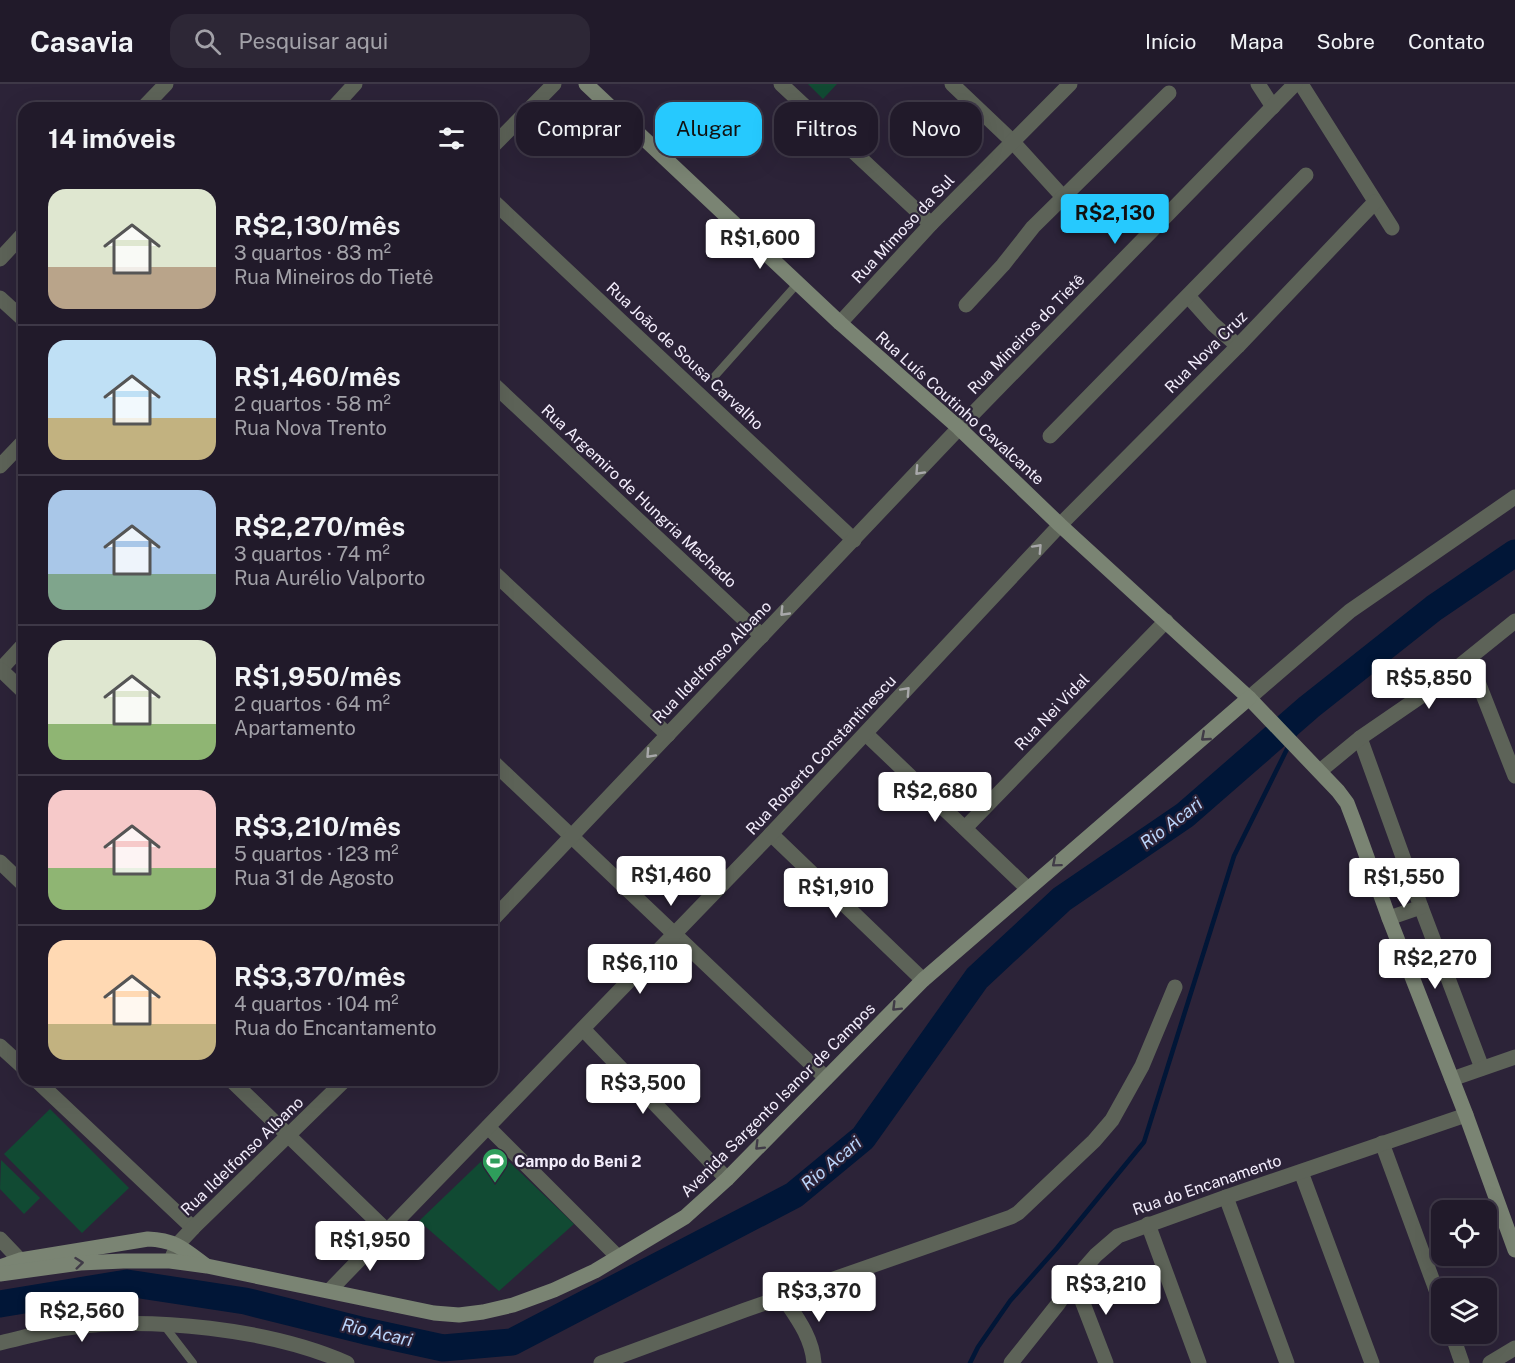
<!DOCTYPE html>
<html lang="pt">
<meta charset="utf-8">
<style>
:root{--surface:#211a2a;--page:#2d2736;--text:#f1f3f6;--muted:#a2a1a8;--line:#3e3847;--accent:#26c9fe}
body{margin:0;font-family:"Public Sans",sans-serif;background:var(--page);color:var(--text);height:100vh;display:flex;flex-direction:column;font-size:22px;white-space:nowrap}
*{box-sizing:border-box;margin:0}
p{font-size:20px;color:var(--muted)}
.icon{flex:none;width:33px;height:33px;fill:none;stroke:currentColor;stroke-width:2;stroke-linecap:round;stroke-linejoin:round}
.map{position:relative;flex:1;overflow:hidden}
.side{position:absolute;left:18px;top:18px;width:480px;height:984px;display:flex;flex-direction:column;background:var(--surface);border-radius:18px;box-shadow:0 6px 24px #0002,0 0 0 2px var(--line)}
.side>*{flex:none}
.guide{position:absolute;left:516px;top:18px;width:570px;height:54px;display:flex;gap:12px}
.controls{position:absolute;left:1431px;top:1116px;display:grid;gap:12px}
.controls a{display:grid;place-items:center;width:66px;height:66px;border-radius:12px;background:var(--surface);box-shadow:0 6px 24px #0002,0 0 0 2px var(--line);font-size:30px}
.price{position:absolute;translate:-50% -51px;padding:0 14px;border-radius:6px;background:#fff;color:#222;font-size:20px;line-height:39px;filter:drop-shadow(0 2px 3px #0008)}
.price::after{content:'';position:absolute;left:50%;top:36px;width:18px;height:14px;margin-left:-9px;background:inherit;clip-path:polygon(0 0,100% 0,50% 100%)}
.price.active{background:var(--accent);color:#111}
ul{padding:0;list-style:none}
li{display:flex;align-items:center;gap:18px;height:150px;padding:0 30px}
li+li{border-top:2px solid var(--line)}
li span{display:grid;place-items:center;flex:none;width:168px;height:120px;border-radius:18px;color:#555}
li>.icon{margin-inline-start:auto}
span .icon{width:72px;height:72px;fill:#fffc;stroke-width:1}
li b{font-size:26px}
h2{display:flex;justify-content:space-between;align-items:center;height:72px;padding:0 30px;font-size:26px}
.pill{padding:0 21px;border-radius:18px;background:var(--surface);box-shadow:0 6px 24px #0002,0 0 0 2px var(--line);font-size:21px;line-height:54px}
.pill.active{background:var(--accent);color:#111}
header{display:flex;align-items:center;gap:36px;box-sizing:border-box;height:84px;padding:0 30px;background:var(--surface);border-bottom:2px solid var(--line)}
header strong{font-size:28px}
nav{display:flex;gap:33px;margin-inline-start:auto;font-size:21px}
.search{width:420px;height:54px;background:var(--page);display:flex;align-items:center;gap:15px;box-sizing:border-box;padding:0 21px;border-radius:18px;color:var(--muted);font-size:22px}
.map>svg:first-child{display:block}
.green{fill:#114a33}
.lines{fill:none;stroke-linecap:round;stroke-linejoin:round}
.stream{stroke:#011637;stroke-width:4.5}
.river{stroke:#011637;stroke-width:27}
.lane{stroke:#5d6358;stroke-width:8}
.street{stroke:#5d6358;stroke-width:15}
.secondary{stroke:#7a8473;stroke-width:15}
.oneway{stroke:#a8a8aa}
.oneway2{stroke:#403b47}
.labels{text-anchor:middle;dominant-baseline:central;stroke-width:4.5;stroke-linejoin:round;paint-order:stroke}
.street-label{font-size:16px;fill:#f3edfc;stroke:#2c2338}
.poi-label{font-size:16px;font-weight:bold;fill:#f3edfc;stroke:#2c2338;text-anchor:start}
.water-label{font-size:18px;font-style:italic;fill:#bbd6fc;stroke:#2c2338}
</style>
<header>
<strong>Casavia</strong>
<div class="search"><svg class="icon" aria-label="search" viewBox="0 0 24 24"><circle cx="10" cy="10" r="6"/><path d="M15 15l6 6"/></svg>Pesquisar aqui</div>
<nav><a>Início</a><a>Mapa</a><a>Sobre</a><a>Contato</a></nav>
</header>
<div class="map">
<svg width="1515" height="1279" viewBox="0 0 1515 1279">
<rect width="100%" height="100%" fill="#2c2338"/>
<g class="green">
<polygon points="808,0 837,0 823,15"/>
<polygon points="50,1025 129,1104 82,1149 4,1070"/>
<polygon points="495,1064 574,1140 499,1207 419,1137"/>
<polygon points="1,1076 40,1114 24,1130 0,1105"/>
</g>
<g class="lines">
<g class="stream">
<polyline points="1293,654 1309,623"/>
<polyline points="970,1279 978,1263 1010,1217 1057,1164 1144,1058 1234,772 1289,661"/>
</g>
<polyline class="river" points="0,1220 127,1199 245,1217 365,1247 443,1264 512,1258 794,1111 863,1054 977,894 1062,815 1185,731 1309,623 1434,524 1515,469"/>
<g class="lane">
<polyline points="714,293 798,199"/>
<polyline points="163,1240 193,1279"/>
</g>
<g class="street">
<polyline points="781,0 931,140"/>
<polyline points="952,0 1012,57 1063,113"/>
<polyline points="1258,0 1273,23"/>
<polyline points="1301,0 1392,144"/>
<polyline points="143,24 166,0"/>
<polyline points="333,24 355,0"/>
<polyline points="492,63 554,0"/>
<polyline points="492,116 854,456"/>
<polyline points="0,175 24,149"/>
<polyline points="1188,212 1213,240 1238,262"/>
<polyline points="0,214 24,236"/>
<polyline points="966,221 1003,181 1033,143 1169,9"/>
<polyline points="840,239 931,140 1070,0"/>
<polyline points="492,299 762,552"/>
<polyline points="1050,352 1306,91"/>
<polyline points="0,382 24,357"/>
<polyline points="492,487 668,651"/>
<polyline points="1469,575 1515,692"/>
<polyline points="0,586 24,560"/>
<polyline points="1,586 24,608"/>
<polyline points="1249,614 1350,527 1515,413"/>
<polyline points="866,650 1027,804"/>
<polyline points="1360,654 1421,823 1482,984"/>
<polyline points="492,677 826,994"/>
<polyline points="1320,687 1360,654 1427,608 1515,537"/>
<polyline points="965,744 1166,537"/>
<polyline points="771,750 923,896"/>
<polyline points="0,778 24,801"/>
<polyline points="1389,834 1421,823"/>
<polyline points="492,836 959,344 1295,0"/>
<polyline points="583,945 727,1095"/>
<polyline points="0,962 24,984"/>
<polyline points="1452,995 1515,973"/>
<polyline points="36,996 193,1144"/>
<polyline points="231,996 387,1147"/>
<polyline points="488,1043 618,1173"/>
<polyline points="1382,1059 1442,1222"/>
<polyline points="1301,1088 1372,1279"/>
<polyline points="1226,1113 1287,1279"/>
<polyline points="1148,1140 1199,1279"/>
<polyline points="0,1155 20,1176"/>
<polyline points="173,1171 178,1160 193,1144 345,996"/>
<polyline points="1074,1196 1106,1279"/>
<polyline points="330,1206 771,750 1060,441 1238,262 1375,118"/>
<path d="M783 1213C797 1234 812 1253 814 1279"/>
<polyline points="1452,1250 1462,1279"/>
<path d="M0 1259C22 1254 45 1247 67 1244 151 1232 270 1245 347 1279"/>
<polyline points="601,1279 745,1226 1011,1133 1018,1129 1094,1057 1112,1036 1142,982 1175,903"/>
<polyline points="1011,1279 1058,1220 1074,1196 1096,1171 1118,1152 1226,1113 1466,1031"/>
<polyline points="1490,1279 1515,1264"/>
</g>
<g class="secondary">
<polyline points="586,0 840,239 959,344 1060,441 1249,614 1338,707 1347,719 1355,740 1389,834 1466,1031 1515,1166"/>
<path d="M0 1183 20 1176 148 1155C175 1156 184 1165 205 1181"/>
<polyline points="0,1190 80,1179 123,1177 170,1177 207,1182 434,1229 459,1231 483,1228 513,1221 554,1206 595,1187 685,1133 727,1095 923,896 1249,614"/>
</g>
</g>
<defs><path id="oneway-chevron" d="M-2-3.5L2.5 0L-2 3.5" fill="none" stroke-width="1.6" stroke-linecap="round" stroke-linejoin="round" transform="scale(1.5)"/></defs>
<g class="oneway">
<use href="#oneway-chevron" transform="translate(919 387) rotate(133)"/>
<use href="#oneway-chevron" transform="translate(1038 464) rotate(-47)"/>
<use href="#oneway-chevron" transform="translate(784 528) rotate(134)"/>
<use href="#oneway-chevron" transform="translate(906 607) rotate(-47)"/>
<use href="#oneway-chevron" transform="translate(650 670) rotate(133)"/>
</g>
<g class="oneway2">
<use href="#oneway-chevron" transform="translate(1205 653) rotate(139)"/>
<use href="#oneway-chevron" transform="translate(1056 779) rotate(140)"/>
<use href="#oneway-chevron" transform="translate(896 923) rotate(135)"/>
<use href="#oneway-chevron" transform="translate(759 1062) rotate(135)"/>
<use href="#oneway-chevron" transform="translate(79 1179) rotate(-6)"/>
</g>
<defs>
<g id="stadium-pin" transform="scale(1.35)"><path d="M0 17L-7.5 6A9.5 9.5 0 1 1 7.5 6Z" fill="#2e9e5b" stroke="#2c2338"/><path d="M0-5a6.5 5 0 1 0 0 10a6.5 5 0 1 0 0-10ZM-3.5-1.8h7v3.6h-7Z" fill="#fff"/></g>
</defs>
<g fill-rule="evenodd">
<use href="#stadium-pin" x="495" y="1077"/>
</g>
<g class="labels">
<g class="street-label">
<text transform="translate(903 145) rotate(-47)">Rua Mimoso da Sul</text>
<text transform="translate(1026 250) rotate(-46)">Rua Mineiros do Tietê</text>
<text transform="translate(1206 268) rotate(-45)">Rua Nova Cruz</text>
<text transform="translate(685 272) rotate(43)">Rua João de Sousa Carvalho</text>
<text transform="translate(960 324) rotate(42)">Rua Luís Coutinho Cavalcante</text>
<text transform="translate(639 412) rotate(43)">Rua Argemiro de Hungria Machado</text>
<text transform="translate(712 578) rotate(-46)">Rua Ildelfonso Albano</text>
<text transform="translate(1052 628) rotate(-46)">Rua Nei Vidal</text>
<text transform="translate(821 671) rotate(-47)">Rua Roberto Constantinescu</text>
<text transform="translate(778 1016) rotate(-45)">Avenida Sargento Isanor de Campos</text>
<text transform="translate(242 1072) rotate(-44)">Rua Ildelfonso Albano</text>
<text transform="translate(1207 1101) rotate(-19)">Rua do Encanamento</text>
</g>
<g class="poi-label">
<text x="514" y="1077">Campo do Beni 2</text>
</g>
<g class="water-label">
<text transform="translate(1171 739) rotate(-37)">Rio Acari</text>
<text transform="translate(831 1079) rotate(-40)">Rio Acari</text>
<text transform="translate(377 1248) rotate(13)">Rio Acari</text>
</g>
</g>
</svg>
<div class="controls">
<a><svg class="icon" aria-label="locate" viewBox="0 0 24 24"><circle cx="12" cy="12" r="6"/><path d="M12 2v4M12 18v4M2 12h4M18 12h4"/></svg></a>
<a><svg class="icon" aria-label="layers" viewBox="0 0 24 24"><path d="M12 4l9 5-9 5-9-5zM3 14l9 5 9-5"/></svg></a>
</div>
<b class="price active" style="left:1115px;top:161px">R$2,130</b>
<b class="price" style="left:760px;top:186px">R$1,600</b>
<b class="price" style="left:1429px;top:626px">R$5,850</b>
<b class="price" style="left:935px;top:739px">R$2,680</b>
<b class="price" style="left:671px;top:823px">R$1,460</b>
<b class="price" style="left:1404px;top:825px">R$1,550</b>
<b class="price" style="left:836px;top:835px">R$1,910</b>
<b class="price" style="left:1435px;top:906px">R$2,270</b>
<b class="price" style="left:640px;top:911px">R$6,110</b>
<b class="price" style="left:643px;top:1031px">R$3,500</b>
<b class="price" style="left:370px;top:1188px">R$1,950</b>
<b class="price" style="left:1106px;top:1232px">R$3,210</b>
<b class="price" style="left:819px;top:1239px">R$3,370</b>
<b class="price" style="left:82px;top:1259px">R$2,560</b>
<div class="guide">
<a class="pill">Comprar</a>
<a class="pill active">Alugar</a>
<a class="pill">Filtros</a>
<a class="pill">Novo</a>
</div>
<section class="side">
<h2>14 imóveis<svg class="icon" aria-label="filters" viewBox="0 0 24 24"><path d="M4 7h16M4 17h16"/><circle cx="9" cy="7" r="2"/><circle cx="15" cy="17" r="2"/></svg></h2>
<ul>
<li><span style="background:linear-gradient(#dfe7d0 65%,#b9a48a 0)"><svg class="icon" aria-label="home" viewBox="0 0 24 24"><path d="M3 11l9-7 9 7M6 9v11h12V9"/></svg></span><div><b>R$2,130/mês</b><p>3 quartos · 83 m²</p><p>Rua Mineiros do Tietê</p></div></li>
<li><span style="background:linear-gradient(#bfe0f5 65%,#c2b280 0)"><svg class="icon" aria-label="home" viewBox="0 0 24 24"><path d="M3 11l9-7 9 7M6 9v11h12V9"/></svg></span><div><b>R$1,460/mês</b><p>2 quartos · 58 m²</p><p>Rua Nova Trento</p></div></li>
<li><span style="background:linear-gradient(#a9c7e8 70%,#7fa58c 0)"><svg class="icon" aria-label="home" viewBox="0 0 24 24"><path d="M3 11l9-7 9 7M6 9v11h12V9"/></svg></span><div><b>R$2,270/mês</b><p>3 quartos · 74 m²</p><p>Rua Aurélio Valporto</p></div></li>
<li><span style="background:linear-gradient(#dfe7d0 70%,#8fb573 0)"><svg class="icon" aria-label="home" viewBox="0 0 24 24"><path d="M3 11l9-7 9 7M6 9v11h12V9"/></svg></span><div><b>R$1,950/mês</b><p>2 quartos · 64 m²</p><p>Apartamento</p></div></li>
<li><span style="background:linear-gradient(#f6c9c9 65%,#8fb573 0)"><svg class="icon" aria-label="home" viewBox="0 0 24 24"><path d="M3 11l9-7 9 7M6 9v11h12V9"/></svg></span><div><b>R$3,210/mês</b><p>5 quartos · 123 m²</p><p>Rua 31 de Agosto</p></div></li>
<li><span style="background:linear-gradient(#ffd9b3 70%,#c2b280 0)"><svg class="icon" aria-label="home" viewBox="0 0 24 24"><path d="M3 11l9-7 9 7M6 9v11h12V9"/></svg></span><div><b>R$3,370/mês</b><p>4 quartos · 104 m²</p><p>Rua do Encantamento</p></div></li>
</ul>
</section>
</div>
